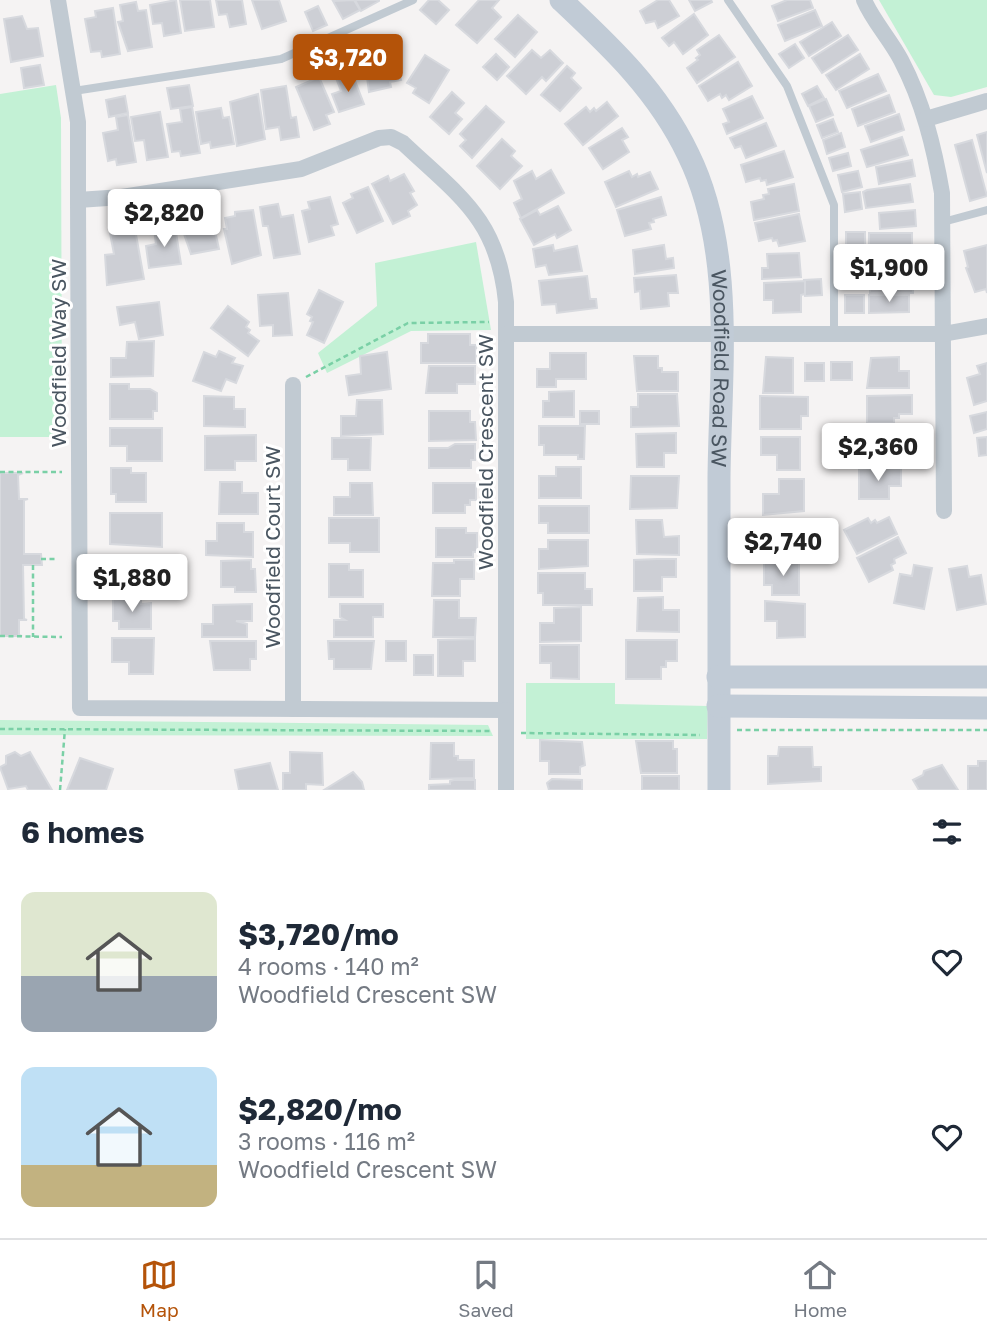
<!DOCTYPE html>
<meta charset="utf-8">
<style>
:root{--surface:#fff;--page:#f2f2f3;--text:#1f2937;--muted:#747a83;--line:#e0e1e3;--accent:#b45309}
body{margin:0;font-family:"Golos Text",sans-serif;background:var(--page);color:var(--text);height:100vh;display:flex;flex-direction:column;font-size:26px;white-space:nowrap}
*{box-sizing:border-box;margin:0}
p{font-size:23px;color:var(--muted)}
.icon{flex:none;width:38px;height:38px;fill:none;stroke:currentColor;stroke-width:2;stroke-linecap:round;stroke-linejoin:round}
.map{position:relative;height:790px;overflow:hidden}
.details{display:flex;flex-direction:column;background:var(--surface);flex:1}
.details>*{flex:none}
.price{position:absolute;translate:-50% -60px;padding:0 16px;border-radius:7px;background:#fff;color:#222;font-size:23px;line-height:46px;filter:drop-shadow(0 2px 4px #0008)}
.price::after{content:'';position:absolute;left:50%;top:42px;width:21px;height:16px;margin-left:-10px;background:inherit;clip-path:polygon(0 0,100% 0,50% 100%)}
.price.on{background:var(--accent);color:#fff}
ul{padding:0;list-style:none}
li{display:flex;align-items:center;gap:21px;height:175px;padding:0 21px}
li span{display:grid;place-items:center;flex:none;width:196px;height:140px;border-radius:14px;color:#555}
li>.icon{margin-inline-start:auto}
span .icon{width:84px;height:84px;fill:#fffc;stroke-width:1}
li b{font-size:30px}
h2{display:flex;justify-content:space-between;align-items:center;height:84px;padding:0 21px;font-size:30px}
.menu{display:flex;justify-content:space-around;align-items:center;height:98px;border-top:2px solid var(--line);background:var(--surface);font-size:19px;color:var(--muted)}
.menu a{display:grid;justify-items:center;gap:4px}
.menu .on{color:var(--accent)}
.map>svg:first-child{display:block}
.green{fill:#c3f1d5}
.building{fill:#cdcfd5;stroke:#d7d9de;stroke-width:2}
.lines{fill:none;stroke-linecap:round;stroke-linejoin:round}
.path{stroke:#7ad0a6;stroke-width:2.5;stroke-dasharray:5 3.5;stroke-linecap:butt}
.lane{stroke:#c1cad2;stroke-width:8}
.street{stroke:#c1cad2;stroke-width:16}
.secondary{stroke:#c1cbd6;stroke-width:23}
.labels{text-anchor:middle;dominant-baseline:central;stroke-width:6;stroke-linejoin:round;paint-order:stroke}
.street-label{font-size:21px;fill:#4a5661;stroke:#fff}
</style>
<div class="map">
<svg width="987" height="790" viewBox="0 0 987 790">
<rect width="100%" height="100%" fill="#f5f3f3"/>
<g class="green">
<polygon points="879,0 987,0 987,87 951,97 934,95"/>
<polygon points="56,85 61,118 62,437 0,437 0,94"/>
<polygon points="476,242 491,330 411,331 327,373 318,353 377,306 375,263"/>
<polygon points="526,683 615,683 615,704 708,706 707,739 526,739"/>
<polygon points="0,720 488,725 493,736 0,735"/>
</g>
<g class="building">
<polygon points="176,0 181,33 164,36 162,23 153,24 150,5"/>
<polygon points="180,0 210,0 214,27 185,31"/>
<polygon points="216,0 242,0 246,24 230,27 227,14 219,15"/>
<polygon points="252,0 279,0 286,21 262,29"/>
<polygon points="354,0 360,10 343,19 333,1"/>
<polygon points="355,0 379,0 379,1 361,11"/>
<polygon points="429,0 438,0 449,10 436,24 420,10"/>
<polygon points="479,0 499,0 492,8 501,17 477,43 456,25"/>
<polygon points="658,0 669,0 679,16 658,28 655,21 646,23 640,11"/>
<polygon points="689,0 711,0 712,2 695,11"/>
<polygon points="787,0 810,0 813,8 778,21 772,6"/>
<polygon points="136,2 138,11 146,10 152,47 128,51 118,22 123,21 120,5"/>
<polygon points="318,6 327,25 313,31 305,12"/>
<polygon points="113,8 120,54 102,57 101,51 91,52 85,19 96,17 95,11"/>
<polygon points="815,10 822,26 785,41 778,25"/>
<polygon points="694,14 708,35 683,54 674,42 669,46 662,38"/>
<polygon points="518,15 537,32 515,57 495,39"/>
<polygon points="22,16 27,29 38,28 43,56 11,62 4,19"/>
<polygon points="832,22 841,36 809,56 800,42"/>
<polygon points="719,35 735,57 697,83 687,68 698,60 696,58 700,55 697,50"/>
<polygon points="848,35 858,50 822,73 812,58"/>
<polygon points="795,44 804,58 789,68 779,54"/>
<polygon points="393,50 401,80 390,82 391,87 369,92 364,55"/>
<polygon points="532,50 541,58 550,50 563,63 546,81 542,77 526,94 507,76"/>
<polygon points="496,54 509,67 497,80 483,67"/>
<polygon points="860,54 869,69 836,90 826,75"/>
<polygon points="425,55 449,70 429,103 413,93 416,88 407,83"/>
<polygon points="738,62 752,86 729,100 726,95 722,98 720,94 708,101 699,86"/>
<polygon points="40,65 44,85 24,88 21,68"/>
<polygon points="567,66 575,73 571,78 581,88 560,111 541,95"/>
<polygon points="352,73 364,104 339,112 332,94 341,91 336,78"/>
<polygon points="878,74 886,91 847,108 839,91"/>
<polygon points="319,77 334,112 326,115 330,124 314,130 296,87"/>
<polygon points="189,85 193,106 171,109 167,88"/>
<polygon points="286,86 291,118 296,117 299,137 281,140 279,127 266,129 261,90"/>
<polygon points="817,86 824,98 808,106 802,94"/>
<polygon points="452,92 464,103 455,113 462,119 449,134 430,117"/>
<polygon points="258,94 265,139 237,146 230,102"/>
<polygon points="889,95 895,112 858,126 852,109"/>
<polygon points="125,96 128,113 109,117 106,100"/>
<polygon points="752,96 763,118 727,134 723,124 729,122 723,109"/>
<polygon points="826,99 833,115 816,122 809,106"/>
<polygon points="607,102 618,116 583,145 565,124 586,107 590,112 594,108 596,111"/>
<polygon points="486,106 504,122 472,158 460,146 466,140 460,134"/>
<polygon points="192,107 200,153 181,156 180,151 172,152 167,124 182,122 180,109"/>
<polygon points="221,108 223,118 229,117 234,144 211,148 210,142 201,144 196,112"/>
<polygon points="160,112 168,157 147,160 144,140 135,141 131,117"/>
<polygon points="899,114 904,130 871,142 865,126"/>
<polygon points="128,115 136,162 117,165 116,159 108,161 103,133 118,130 116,117"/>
<polygon points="833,119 838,132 822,138 817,125"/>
<polygon points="766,123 776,146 746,158 741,146 735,148 730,138"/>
<polygon points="622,128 628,137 622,140 629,152 603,169 589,148"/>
<polygon points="987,132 987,173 977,135"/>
<polygon points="841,133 845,147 827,154 823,140"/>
<polygon points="902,137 908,155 867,167 861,150"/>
<polygon points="502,139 515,151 511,156 522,166 500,189 477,166"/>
<polygon points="972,140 987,196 970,201 955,145"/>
<polygon points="784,151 793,177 767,185 766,180 761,181 760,178 746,182 741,165"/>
<polygon points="848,153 851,166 833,171 829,158"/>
<polygon points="912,160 915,176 879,184 876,167"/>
<polygon points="551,170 564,193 521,218 514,203 522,199 514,181 532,171 536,179"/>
<polygon points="629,171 632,177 637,174 638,177 650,172 658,189 616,207 605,182"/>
<polygon points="858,171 862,187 842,192 838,175"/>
<polygon points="404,174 414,191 410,193 417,205 408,211 410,216 393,224 372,184 388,176 390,181"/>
<polygon points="794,184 799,211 754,220 751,202 764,199 763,195 769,194 768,189"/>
<polygon points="910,184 913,202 866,208 863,192 867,190"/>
<polygon points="368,187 383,221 357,233 343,203 353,198 351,194"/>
<polygon points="860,192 862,209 845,212 843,194"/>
<polygon points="330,197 338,224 331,226 334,235 309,242 302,211 310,209 308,202"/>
<polygon points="661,197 666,215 653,219 654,222 649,223 651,229 625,236 617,210"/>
<polygon points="278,204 281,217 293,215 300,254 274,258 268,226 263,226 260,207"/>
<polygon points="558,206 571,230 557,238 555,234 534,245 520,219 537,210 540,215"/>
<polygon points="253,210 261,255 232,264 224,229 227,229 225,218 235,216 235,212"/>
<polygon points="915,210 916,226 880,229 879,213"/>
<polygon points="799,214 805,241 779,246 777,240 773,241 772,238 759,241 755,223"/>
<polygon points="212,217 219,249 191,254 184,234 188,233 187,221"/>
<polygon points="175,226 181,264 149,268 146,246 156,244 154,229"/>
<polygon points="135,229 144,279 107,285 105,255 114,254 110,233"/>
<rect x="846" y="232" width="19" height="14"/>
<rect x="869" y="233" width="43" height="19"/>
<polygon points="553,245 554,251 577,246 582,271 549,275 546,265 536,267 533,249"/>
<polygon points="664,245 666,259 673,258 674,268 635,274 633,250"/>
<polygon points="987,245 987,293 986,289 975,292 966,268 968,267 964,251"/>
<polygon points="799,253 801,277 762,279 762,268 768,268 767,254"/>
<polygon points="877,255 913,255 913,272 877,271"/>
<polygon points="913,274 913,293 870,293 870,275"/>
<polygon points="676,275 678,293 668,293 669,306 641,309 640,291 635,292 634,278"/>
<polygon points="587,276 590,299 596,299 597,308 557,313 556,304 542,305 539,281"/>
<polygon points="821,279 822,295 805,296 804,280"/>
<polygon points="805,281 805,294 801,295 801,312 773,313 773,300 764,300 764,283"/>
<polygon points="319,290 343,302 324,343 307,335 313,322 310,321 312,317 307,314"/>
<polygon points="288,293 292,335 273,336 273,325 260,326 258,295"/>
<rect x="845" y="295" width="19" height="18"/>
<polygon points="869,295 909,295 909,312 869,313"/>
<polygon points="159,302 163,335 139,339 135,322 120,325 117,307"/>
<polygon points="228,306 249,322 246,327 250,330 248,333 259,341 248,356 211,328"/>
<polygon points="428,334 470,334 470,345 476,345 476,363 421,363 421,343 428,343"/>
<polygon points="154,341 153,376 111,377 111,358 126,358 127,342"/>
<polygon points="219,351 235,358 232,363 243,366 236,383 226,379 221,391 193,381 204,352 216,357"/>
<polygon points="387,352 391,389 349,395 346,376 361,374 360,356"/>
<polygon points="550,353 586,353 586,379 556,379 556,387 537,387 537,369 550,369"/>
<polygon points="634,356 658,356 658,368 662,368 662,372 678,372 678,391 637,391"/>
<polygon points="766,357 793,358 793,393 763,393"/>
<polygon points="899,357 899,371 909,371 909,388 867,388 871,358"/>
<rect x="831" y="362" width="21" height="18"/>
<rect x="805" y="363" width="19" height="18"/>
<polygon points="987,363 987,401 974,405 967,378 980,374 977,366"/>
<polygon points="429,366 475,366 475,384 457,384 457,393 426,393"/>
<polygon points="110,384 129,384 129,389 150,389 157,393 157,411 153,411 153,419 110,419"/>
<polygon points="574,391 574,417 543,417 543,401 549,401 549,392"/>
<polygon points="638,394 677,394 679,426 631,427 631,407 638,407"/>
<polygon points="912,395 912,414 899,414 899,418 894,418 894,423 867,423 867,396"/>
<polygon points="204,396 234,397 234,409 245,409 245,427 204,426"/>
<polygon points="760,396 808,397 808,416 801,416 801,429 760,429"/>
<polygon points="357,400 382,400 383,434 341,436 341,416 356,416"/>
<polygon points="429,411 470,411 470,422 475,422 476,440 429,441"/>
<rect x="580" y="411" width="19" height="13"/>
<polygon points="987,412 987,429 974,433 970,416"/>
<polygon points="539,426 585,426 584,459 578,459 578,455 544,455 544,445 539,445"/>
<polygon points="110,428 162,428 162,461 127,461 127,446 110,446"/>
<polygon points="869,430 899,430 899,443 911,443 911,460 869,460"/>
<polygon points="676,433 676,453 664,453 664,467 637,467 636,434"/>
<polygon points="256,435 256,461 235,461 235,470 205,470 205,436"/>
<polygon points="761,437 800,437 800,470 777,470 777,455 761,455"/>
<polygon points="987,437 987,455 979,456 977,438"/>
<polygon points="332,438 371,438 370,470 348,470 348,459 332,459"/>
<polygon points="455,444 475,444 475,460 471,460 471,468 429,468 429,448 448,448"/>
<polygon points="556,467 581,467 581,498 539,498 539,476 556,476"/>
<polygon points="111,468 131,468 131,473 146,473 146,502 116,502 116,494 111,494"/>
<polygon points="901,468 901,486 889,486 889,499 859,499 859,469"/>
<polygon points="0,473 23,473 18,475 19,499 28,499 24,500 24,554 41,554 42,565 23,565 24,619 27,620 19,620 19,635 22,636 0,636"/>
<polygon points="631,476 679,476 677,508 630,509"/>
<polygon points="779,479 804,479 804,511 763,515 763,494 779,494"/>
<polygon points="220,482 242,482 242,493 258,493 258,514 219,514"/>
<polygon points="350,483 372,483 373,515 334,515 334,497 350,497"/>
<polygon points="433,483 476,483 476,500 470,500 470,505 465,505 465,513 433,513"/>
<polygon points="539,506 589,506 589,533 548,533 548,523 539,523"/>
<polygon points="110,513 162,513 162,547 110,544"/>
<polygon points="889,517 897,534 857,554 844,530 868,518 871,523 875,520 877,523"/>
<polygon points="329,518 379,518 379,552 350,552 350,543 329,543"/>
<polygon points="636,520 662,520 664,537 679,536 679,555 637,554"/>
<polygon points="760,522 808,522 807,541 801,541 801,554 762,554"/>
<polygon points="217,523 244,523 244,532 253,532 253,557 206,555 206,541 217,541"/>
<polygon points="436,528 466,528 466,533 477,533 477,552 473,552 473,557 436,557"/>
<polygon points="898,537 906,553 894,559 895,563 891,565 893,570 869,582 857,558"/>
<polygon points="548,540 588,540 588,566 539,569 539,549 548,549"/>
<polygon points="111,557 130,557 130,561 163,561 163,588 117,588 117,575 111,575"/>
<polygon points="657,559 676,559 676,577 662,577 662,591 634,591 634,560"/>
<polygon points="251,560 251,569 255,569 256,592 235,592 235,587 221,587 221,561"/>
<polygon points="454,560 474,560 474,579 460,579 460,596 432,596 433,563 454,563"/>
<polygon points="764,562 799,562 799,595 772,595 772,585 764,585"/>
<polygon points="329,564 349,564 349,570 363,570 363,597 329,597"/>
<polygon points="914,565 932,568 924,609 894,603 900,574 912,576"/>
<polygon points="967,566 969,577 981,575 986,604 957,610 949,569"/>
<polygon points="538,573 585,573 585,589 592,589 592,605 543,605 543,593 538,593"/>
<polygon points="663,597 663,610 679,610 679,632 637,631 638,598"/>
<polygon points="113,598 141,598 141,604 151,603 151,629 119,629 119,621 113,621"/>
<polygon points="434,600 459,600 459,618 476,618 475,637 433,637"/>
<polygon points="765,601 805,604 805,637 777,638 777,621 765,621"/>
<polygon points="252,604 252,621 236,621 247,624 247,637 202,637 202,624 213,624 213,605"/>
<polygon points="340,604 383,604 383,617 373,617 373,637 334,637 334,620 345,620 340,617"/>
<polygon points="581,607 581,641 540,642 540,623 554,623 554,608"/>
<polygon points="112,638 154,638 153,674 129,674 129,662 112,662"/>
<polygon points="475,639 475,661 463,661 463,676 438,676 438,640"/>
<polygon points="626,640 677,640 677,661 666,661 666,667 661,667 661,679 626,679"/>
<polygon points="210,641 256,641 256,659 250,659 250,670 214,670"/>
<polygon points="328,641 374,641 371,669 334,669 334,659 329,659"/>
<rect x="386" y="641" width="20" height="20"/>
<polygon points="540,645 579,645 579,679 551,678 551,663 540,663"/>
<rect x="414" y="655" width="19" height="20"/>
<polygon points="540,740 582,742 585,765 580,767 580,774 549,774 549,761 540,761"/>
<polygon points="636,741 673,741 673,749 677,749 677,773 641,773"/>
<polygon points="431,743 454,743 454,756 458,756 458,760 474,760 474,778 430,779"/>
<polygon points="779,747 812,747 813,767 821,767 821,781 768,784 768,756 778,756"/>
<polygon points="15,752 21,756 30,752 52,790 28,790 26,786 8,789 0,767 6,764 6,756"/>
<polygon points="290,752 322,753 323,785 306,784 306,790 283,790 283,773 290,773"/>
<polygon points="80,758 113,769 106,790 67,790"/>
<polygon points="978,761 987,761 987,790 968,790 968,766 978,766"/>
<polygon points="270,763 278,790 239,790 235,770"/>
<polygon points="942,765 958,790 919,790 913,780 923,775 924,771"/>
<polygon points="353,772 362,782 364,790 324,790"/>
<rect x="642" y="776" width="37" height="14"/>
<polygon points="552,779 582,780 582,790 549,790 547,783"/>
<polygon points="454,780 475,780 475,790 429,790 429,785 450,784 450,781"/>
</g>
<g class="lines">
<g class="path">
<polyline points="306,377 408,323 489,322"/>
<polyline points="0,472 62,472"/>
<polyline points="41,559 58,559"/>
<polyline points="33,565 33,637"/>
<polyline points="0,636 62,637"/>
<polyline points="0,729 490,731"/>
<polyline points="737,730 987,730"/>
<polyline points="521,733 700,735"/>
<polyline points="60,790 65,729"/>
</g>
<g class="lane">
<polyline points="728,0 787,86 834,205 834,333"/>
<polyline points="74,91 281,59 413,0"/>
<polyline points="943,222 987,210"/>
</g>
<g class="street">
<path d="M58 0 78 122V200L80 708 506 710V302C498 219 459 196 403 143L391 137 379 138 301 169 122 197 78 200"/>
<path d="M864 0C873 21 890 39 901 60 923 102 934 147 942 193L944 511"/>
<polyline points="926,119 987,101"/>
<polyline points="506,334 943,334 987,326"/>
<polyline points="293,709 293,385"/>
<polyline points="506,710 506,790"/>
</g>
<g class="secondary">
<path id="s1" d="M561 0C611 47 658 91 688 154 736 251 720 373 719 478 719 582 719 686 719 790"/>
<polyline points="718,677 987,677"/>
<polyline points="718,706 987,708"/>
</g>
</g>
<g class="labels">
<g class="street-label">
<text transform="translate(58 353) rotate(-90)">Woodfield Way SW</text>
<text stroke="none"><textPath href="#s1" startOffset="420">Woodfield Road SW</textPath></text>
<text transform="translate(485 452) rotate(-90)">Woodfield Crescent SW</text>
<text transform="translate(272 547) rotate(-90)">Woodfield Court SW</text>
</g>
</g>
</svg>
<b class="price on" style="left:348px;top:94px">$3,720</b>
<b class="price" style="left:164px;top:249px">$2,820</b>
<b class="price" style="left:889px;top:304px">$1,900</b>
<b class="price" style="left:878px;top:483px">$2,360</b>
<b class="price" style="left:783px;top:578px">$2,740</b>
<b class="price" style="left:132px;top:614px">$1,880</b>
</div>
<section class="details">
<h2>6 homes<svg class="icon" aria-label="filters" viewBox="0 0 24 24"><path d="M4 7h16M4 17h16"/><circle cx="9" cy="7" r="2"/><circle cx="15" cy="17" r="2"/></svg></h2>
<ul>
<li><span style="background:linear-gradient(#dfe7d0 60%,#9aa5b1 0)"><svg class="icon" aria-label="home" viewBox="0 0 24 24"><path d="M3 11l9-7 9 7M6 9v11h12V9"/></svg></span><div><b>$3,720/mo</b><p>4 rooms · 140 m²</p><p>Woodfield Crescent SW</p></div><svg class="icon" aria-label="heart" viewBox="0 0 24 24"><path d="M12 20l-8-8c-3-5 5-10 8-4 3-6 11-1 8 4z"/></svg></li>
<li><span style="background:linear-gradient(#bfe0f5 70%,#c2b280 0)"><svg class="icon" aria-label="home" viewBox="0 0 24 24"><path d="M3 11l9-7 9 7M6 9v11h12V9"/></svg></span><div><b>$2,820/mo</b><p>3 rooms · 116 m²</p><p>Woodfield Crescent SW</p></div><svg class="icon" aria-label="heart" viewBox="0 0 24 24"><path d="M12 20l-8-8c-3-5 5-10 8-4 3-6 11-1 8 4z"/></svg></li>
</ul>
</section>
<nav class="menu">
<a class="on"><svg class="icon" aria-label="map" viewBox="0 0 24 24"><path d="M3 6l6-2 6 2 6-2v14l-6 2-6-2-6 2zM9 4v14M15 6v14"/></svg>Map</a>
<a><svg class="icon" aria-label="saved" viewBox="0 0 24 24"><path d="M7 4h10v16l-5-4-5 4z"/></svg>Saved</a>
<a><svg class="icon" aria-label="home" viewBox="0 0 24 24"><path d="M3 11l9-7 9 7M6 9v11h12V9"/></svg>Home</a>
</nav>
